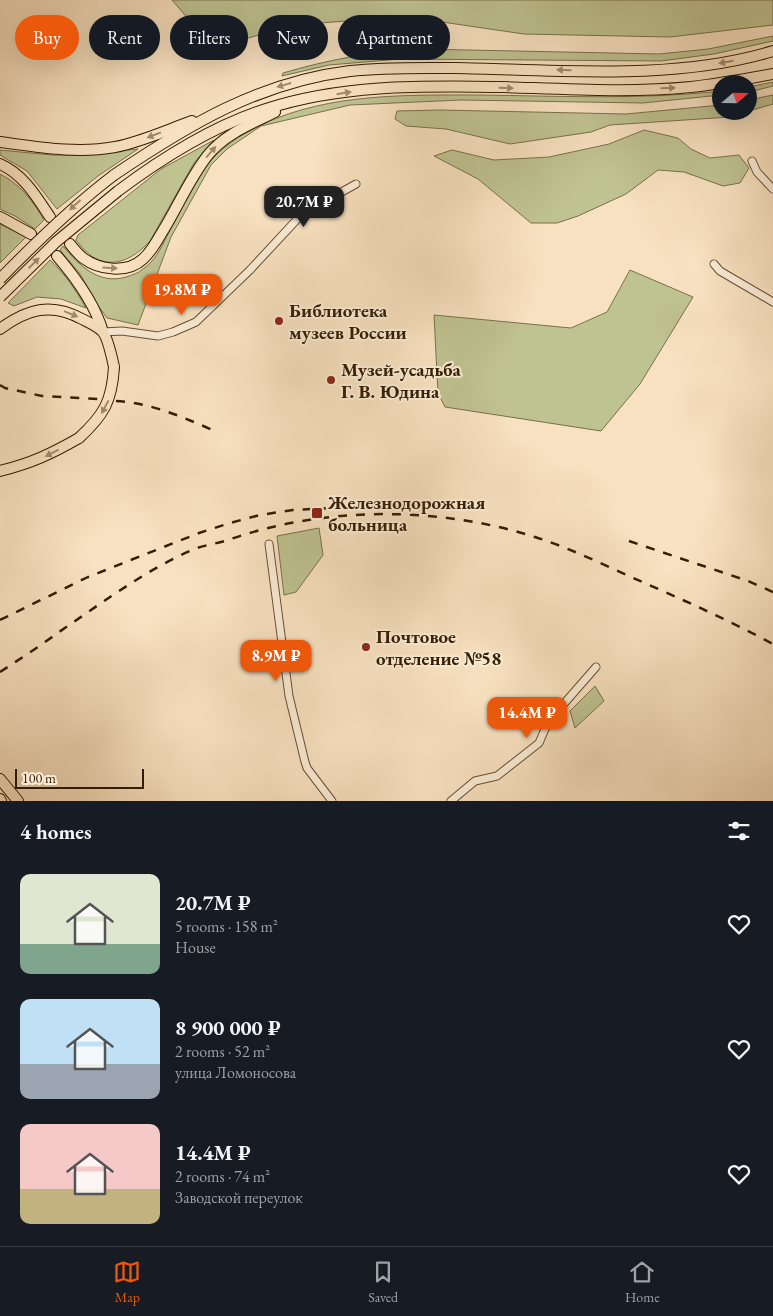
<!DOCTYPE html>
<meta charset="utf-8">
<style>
:root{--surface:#171b24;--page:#242831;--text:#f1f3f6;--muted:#9ea1a6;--line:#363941;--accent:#ea580c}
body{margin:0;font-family:"EB Garamond",serif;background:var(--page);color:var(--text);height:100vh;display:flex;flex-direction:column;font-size:19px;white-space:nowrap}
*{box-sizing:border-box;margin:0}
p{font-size:16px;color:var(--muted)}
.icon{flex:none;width:28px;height:28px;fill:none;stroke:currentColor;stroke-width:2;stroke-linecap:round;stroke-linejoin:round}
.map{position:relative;height:801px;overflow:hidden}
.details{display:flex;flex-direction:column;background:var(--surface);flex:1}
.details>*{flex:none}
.top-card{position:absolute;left:15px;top:15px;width:500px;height:45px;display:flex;gap:10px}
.needle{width:32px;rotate:70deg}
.fabs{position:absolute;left:712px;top:75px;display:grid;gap:10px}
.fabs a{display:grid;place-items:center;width:45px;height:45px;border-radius:50%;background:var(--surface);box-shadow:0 5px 20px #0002;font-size:25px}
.scale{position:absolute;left:15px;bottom:12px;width:129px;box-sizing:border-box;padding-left:5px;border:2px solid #351d01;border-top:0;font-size:14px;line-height:18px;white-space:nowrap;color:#351d01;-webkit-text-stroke:4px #faecd6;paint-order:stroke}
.price{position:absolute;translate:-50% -42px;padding:0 11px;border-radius:10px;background:var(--accent);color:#fff;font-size:16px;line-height:32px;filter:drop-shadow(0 1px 2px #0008)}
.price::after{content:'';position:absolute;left:50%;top:30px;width:15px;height:11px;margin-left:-8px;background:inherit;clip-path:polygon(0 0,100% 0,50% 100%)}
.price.selected{background:#222;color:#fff}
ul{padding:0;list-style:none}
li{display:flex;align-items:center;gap:15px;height:125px;padding:0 20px}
li span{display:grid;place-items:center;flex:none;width:140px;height:100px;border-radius:10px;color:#555}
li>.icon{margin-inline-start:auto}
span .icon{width:60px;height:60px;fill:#fffc;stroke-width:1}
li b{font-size:21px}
h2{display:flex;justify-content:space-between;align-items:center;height:60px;padding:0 20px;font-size:21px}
.pill{padding:0 18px;border-radius:22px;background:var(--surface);box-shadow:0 5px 20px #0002;font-size:18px;line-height:45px}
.pill.selected{background:var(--accent);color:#fff}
.tabs{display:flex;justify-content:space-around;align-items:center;height:70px;border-top:1px solid var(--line);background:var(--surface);font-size:14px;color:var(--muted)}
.tabs a{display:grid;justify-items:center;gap:2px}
.tabs .selected{color:var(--accent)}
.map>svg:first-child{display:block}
.green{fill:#bfc291;stroke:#7a7049}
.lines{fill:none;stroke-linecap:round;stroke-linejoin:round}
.minor-casing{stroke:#664e31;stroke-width:9}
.primary-casing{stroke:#351d01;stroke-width:12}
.minor{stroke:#faecd6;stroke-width:7}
.primary{stroke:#f8e1c0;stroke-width:10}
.rail{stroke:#351d01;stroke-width:2.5;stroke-dasharray:9 9;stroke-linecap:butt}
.primary-bridge-casing{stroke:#351d01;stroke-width:12;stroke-linecap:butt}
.primary-bridge{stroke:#f8e1c0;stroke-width:10}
.oneway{fill:#a0896a}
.poi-dot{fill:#8f2418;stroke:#faecd6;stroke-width:2}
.labels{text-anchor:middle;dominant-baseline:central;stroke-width:4;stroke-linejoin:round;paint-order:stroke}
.poi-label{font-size:19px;font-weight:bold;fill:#351d01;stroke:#faecd6;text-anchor:start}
</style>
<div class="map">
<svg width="773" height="801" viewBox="0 0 773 801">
<rect width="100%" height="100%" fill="#f8e1c0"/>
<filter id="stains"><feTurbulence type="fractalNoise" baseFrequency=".004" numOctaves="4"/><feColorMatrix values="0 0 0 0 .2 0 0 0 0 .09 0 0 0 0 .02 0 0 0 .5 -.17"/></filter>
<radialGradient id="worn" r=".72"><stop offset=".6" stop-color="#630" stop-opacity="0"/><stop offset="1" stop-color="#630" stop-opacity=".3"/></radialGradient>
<g class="green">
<polygon points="172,0 773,0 773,25 670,37 524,34 442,22 383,22 373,19 294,25 213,48"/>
<path d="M773 36V41L714 54 661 61 400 59 329 65 282 76 283 73C327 60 374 51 420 49L659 54 708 49Z"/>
<polygon points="773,82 773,86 749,92 749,87"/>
<path d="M721 91V95L643 103 461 100 350 105 261 126 227 149 211 165 171 237 138 325 107 318 99 307 80 274 60 250 63 246C79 265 98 285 126 277 132 275 139 273 143 269 155 261 161 248 167 236 179 214 190 190 204 169 218 149 241 134 263 124 330 93 407 95 479 95 560 96 641 100 721 91Z"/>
<polygon points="773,95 773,104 749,111 749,100"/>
<polygon points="721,105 721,111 749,111 730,117 610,125 591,132 510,144 446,129 406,126 395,119 397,111 439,110 626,114"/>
<polygon points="644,130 678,138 691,149 710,158 739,155 749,168 740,183 723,186 684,172 658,170 626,194 578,216 557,223 531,223 478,179 434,156 452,150 494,160 549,157 609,144"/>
<path d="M214 140 194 163 150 241C135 258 112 271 90 255 85 251 80 245 76 240L78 235 161 169Z"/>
<polygon points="138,149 98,176 57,209 27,171 0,155 0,150 52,155 76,155"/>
<path d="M0 174C20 184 33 201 44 220L35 229 15 216 0 209Z"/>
<polygon points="0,224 26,237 0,263"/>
<path d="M50 260C65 274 76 290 86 308L61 299 37 297 14 306 8 303Z"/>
<polygon points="630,270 693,297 640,384 601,431 445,407 438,393 434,315 571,328 607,312"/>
<polygon points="319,528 323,555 296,592 284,595 277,536"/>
<polygon points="595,686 604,701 575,728 570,711"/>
</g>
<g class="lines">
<g class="minor-casing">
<g id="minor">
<polyline points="752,161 757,172 773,189"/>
<polyline points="714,264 720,271 773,302"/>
<polyline points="103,332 122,331 158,336 173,332 196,322 250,270 302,214 356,184"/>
<polyline points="269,544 289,696 305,762 307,768 332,801"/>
<polyline points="451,801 475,781 497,776 539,743 548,722 596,667"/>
</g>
</g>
<g class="primary-casing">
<g id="primary">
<path d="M0 142C38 147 77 154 115 147 141 142 167 130 192 121"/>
<path d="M0 164C23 174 36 196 50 217"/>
<path d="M114 175C188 125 259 82 350 71 385 67 421 68 456 68 558 70 675 81 773 51"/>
<path d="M118 191C162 158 213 126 266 109 343 84 423 86 502 87 565 89 629 93 691 87 718 84 746 79 773 74"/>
<polyline points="0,217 31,234"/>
<path d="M70 244C74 249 78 254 83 258 99 270 127 274 143 259 151 252 156 243 161 234 177 209 189 179 208 155 225 134 251 124 275 112"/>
<path d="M57 256C76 278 95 304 103 332"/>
<path d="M0 329C27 309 51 302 82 319 88 322 97 326 102 331 108 337 112 358 114 367"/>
<path d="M0 471C32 463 51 454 79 438"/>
<polyline points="0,779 18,801"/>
<polyline points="0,799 1,801"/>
</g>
</g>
<use href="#minor" class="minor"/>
<use href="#primary" class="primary"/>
<g class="rail">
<polyline points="0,385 5,388 42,396 98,399"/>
<path d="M116 401C152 403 185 418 217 432"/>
<polyline points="629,541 748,581 773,592"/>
<polyline points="0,620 88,577 199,533 230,523 260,515 293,510 372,506 420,509"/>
<path d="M0 672C20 659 40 646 59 632 102 603 144 571 192 550 203 545 216 544 228 540 324 506 438 506 535 537 573 549 610 568 647 584 690 603 732 622 773 644"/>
</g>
<g class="primary-bridge-casing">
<g id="primary-bridge">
<path d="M0 279C36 242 72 207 114 175"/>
<polyline points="0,297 56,242 118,191"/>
<path d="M79 438C104 415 112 401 114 367"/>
</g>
</g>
<use href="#primary-bridge" class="primary-bridge"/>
</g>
<defs><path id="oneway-solid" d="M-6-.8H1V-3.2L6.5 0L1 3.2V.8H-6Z" transform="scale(1.25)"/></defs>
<g class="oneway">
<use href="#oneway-solid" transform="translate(726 62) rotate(170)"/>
<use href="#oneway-solid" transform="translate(564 70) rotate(-179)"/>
<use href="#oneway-solid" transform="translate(284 85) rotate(164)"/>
<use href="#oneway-solid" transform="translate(506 88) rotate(1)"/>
<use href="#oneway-solid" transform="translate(668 88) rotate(-2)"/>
<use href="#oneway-solid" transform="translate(344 93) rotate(-9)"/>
<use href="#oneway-solid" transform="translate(154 135) rotate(159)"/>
<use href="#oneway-solid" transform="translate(211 152) rotate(-49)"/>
<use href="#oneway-solid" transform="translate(75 205) rotate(138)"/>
<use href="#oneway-solid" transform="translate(34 263) rotate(-45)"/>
<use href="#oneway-solid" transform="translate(110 268) rotate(4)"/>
<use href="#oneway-solid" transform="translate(71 314) rotate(22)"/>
<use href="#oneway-solid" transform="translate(105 407) rotate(118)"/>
<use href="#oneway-solid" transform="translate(52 453) rotate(153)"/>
</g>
<g class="poi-dot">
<circle cx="279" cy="321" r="5"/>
<circle cx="331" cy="380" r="5"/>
<rect x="311" y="507" width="12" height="12" rx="2.5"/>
<circle cx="366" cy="647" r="5"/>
</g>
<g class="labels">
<g class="poi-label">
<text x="289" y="310">Библиотека<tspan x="289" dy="22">музеев России</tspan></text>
<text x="341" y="369">Музей-усадьба<tspan x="341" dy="22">Г. В. Юдина</tspan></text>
<text x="328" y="502">Железнодорожная<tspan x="328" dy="22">больница</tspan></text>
<text x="376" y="636">Почтовое<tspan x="376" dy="22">отделение №58</tspan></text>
</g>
</g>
<rect width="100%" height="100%" filter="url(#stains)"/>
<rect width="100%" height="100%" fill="url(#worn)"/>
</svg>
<div class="fabs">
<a><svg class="needle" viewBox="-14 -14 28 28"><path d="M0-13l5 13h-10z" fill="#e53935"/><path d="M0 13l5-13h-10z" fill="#9ea1a6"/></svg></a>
</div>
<div class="scale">100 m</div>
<b class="price selected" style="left:304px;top:228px">20.7M ₽</b>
<b class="price" style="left:182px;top:316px">19.8M ₽</b>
<b class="price" style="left:276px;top:682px">8.9M ₽</b>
<b class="price" style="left:527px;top:739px">14.4M ₽</b>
<div class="top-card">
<a class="pill selected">Buy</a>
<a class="pill">Rent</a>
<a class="pill">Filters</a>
<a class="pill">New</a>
<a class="pill">Apartment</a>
</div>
</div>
<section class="details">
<h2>4 homes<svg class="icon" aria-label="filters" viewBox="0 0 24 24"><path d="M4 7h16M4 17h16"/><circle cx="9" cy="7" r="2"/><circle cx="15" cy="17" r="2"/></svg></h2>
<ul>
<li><span style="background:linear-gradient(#dfe7d0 70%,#7fa58c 0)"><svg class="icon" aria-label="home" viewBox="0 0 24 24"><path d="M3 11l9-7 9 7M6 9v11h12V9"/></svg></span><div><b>20.7M ₽</b><p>5 rooms · 158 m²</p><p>House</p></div><svg class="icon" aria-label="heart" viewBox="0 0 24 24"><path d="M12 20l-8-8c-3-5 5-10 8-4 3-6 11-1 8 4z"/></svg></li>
<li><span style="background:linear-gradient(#bfe0f5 65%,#9aa5b1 0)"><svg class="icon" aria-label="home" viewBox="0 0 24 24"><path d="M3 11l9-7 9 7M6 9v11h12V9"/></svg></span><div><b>8 900 000 ₽</b><p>2 rooms · 52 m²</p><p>улица Ломоносова</p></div><svg class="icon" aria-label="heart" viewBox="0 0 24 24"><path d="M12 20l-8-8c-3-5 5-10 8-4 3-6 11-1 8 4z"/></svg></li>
<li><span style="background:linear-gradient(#f6c9c9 65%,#c2b280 0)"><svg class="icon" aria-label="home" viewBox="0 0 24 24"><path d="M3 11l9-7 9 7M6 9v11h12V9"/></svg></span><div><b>14.4M ₽</b><p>2 rooms · 74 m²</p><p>Заводской переулок</p></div><svg class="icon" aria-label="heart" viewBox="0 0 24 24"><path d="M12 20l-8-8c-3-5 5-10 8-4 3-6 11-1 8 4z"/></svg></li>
</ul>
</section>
<nav class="tabs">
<a class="selected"><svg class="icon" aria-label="map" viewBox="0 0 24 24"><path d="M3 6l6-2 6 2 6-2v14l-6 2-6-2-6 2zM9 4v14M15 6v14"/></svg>Map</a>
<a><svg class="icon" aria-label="saved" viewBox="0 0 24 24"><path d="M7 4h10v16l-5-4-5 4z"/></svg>Saved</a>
<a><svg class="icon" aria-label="home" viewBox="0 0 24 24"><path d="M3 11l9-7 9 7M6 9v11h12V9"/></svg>Home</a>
</nav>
